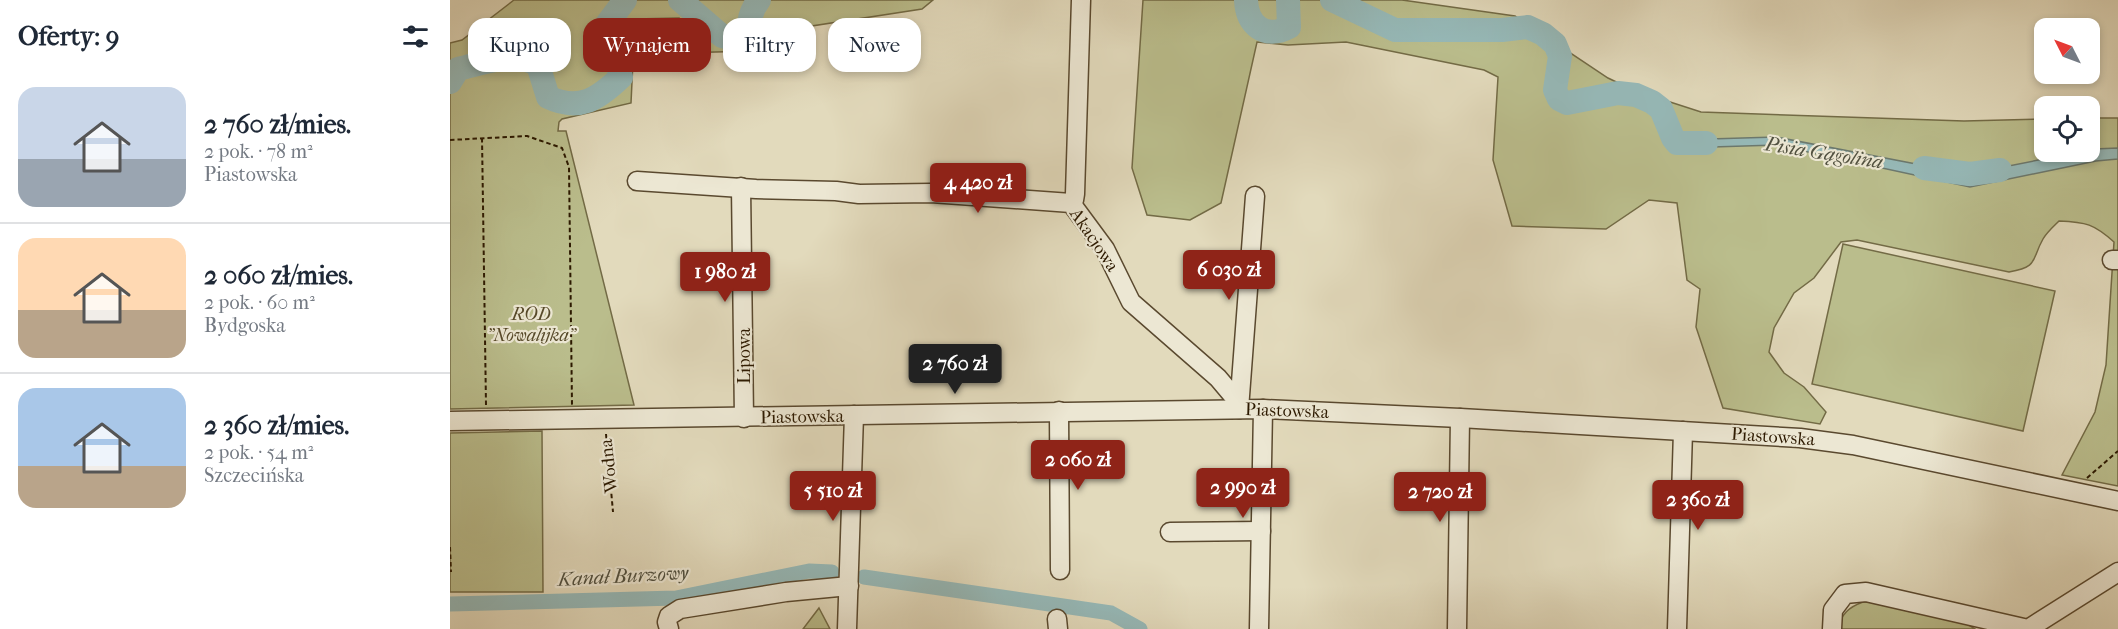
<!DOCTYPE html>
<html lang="pl">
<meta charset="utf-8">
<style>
:root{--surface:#fff;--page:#f2f2f3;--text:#1f2937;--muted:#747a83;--line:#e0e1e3;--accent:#8f2418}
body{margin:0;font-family:"IM FELL French Canon",serif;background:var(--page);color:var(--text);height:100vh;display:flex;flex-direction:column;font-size:22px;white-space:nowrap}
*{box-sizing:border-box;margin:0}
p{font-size:20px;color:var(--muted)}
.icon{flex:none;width:33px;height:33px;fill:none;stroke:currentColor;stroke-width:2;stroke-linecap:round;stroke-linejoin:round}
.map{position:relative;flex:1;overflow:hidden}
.side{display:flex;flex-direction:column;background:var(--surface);width:450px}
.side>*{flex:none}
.guide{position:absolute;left:18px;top:18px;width:570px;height:54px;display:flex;gap:12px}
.needle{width:39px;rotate:312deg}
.buttons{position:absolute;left:1584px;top:18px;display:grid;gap:12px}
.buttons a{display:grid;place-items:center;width:66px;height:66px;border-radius:12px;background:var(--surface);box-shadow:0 3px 9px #0003;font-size:30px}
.price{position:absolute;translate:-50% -51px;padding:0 14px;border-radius:6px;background:var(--accent);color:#fff;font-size:20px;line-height:39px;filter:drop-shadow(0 2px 3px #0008)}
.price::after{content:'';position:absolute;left:50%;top:36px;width:18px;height:14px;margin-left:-9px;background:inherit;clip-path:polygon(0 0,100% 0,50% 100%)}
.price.active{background:#222;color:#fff}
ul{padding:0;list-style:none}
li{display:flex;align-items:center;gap:18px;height:150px;padding:0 18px}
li+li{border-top:2px solid var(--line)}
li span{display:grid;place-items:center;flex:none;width:168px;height:120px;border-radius:18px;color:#555}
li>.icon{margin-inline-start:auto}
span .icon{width:72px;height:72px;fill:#fffc;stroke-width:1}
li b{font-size:26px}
h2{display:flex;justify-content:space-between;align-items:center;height:72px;padding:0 18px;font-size:26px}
.tag{padding:0 21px;border-radius:18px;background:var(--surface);box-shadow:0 3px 9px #0003;font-size:21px;line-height:54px}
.tag.active{background:var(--accent);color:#fff}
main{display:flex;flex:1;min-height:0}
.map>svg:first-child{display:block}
.green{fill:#babd8c;stroke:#736b46;stroke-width:1.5}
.water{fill:#96b9b8;stroke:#6c796e;stroke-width:1.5}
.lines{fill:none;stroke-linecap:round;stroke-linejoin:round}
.canal{stroke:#96b9b8;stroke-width:15}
.river{stroke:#96b9b8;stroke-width:24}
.minor-casing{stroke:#5a492f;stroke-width:21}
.path{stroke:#2c1900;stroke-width:2;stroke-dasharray:4.5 3;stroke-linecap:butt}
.minor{stroke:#ece7d3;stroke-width:18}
.labels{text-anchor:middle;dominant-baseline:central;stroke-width:4.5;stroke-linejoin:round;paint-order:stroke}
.street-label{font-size:18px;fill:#2c1900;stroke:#ece7d3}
.park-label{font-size:18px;font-style:italic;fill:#574a2a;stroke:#ece7d3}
.water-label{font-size:20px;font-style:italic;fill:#515140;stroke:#ece7d3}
</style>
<main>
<section class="side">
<h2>Oferty: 9<svg class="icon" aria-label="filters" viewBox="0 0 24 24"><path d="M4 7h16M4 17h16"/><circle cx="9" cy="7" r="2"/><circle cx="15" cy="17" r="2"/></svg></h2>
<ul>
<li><span style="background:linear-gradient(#c9d6e8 60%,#9aa5b1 0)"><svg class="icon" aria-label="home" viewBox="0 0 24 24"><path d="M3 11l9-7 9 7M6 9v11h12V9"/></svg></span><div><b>2 760 zł/mies.</b><p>2 pok. · 78 m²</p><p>Piastowska</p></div></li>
<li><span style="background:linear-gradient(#ffd9b3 60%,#b9a48a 0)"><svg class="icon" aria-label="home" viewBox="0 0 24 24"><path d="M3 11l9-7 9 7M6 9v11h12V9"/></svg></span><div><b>2 060 zł/mies.</b><p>2 pok. · 60 m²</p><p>Bydgoska</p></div></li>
<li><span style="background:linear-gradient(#a9c7e8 65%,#b9a48a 0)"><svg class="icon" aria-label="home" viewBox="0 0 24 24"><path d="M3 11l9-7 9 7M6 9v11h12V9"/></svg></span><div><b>2 360 zł/mies.</b><p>2 pok. · 54 m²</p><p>Szczecińska</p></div></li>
</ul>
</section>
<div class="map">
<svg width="1668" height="629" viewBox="0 0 1668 629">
<rect width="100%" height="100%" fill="#e2dabc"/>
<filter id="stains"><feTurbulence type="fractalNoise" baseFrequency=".00333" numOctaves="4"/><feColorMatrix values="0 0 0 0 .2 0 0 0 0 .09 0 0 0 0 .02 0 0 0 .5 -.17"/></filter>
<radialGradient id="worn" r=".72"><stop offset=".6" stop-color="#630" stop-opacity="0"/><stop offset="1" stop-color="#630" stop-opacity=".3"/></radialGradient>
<g class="green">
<polygon points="64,0 483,0 472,9 349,28 348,50 227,53 229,18 185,19 181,103 112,119 109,122 108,131 116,131 184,405 0,409 0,43 12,40"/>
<path d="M693 0H952L1065 16 1158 78 1183 90 1251 112 1514 121 1594 119V152H1640V118H1668V486L1612 475 1645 412 1656 365 1664 242C1644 224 1636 222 1609 221 1604 226 1597 232 1593 239 1581 260 1589 267 1559 272L1407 240 1391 242 1364 278 1344 293 1324 328 1319 352 1334 373 1354 387 1376 412 1370 424 1273 408 1246 327 1250 289 1237 280 1227 203 1199 200 1156 229 1062 226 1043 160 1048 77 1034 70 896 42 838 45 807 42 771 203 740 220 697 215 682 168Z"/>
<polygon points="1393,244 1605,291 1573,431 1362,384"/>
<polygon points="92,431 93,592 0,592 0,433"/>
<path d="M1413 602H1424L1514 622 1525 629H1388C1391 614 1399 607 1413 602Z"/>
<polygon points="369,608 380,629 353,629"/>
</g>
<polygon class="water" points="1326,137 1518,174 1644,149 1668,148 1668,159 1646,161 1520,187 1326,145 1231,148 1223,138 1259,139"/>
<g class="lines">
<g class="canal">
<polyline points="414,577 661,613 690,629"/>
<polyline points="0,604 226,598 359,571 382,572"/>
</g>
<g class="river">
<path d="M230 0 272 36 289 41 299 33C298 20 301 10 309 0"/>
<path d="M796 0C797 25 815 40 839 27L838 0"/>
<polyline points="882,0 945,30 1052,30 1078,27 1093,34 1105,44 1110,56 1105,90 1109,99 1117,103 1168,93 1186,95 1202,102 1211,109 1223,138 1227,143 1256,143"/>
<path d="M0 82 8 69C35 63 64 50 88 65L98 97C129 112 148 99 171 77L157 24 175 0"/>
<polyline points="1474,168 1520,174 1550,170"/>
</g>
<g class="minor-casing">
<g id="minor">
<polyline points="187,181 306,189 386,191 409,194 481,193 621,203 655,249 681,302 768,378 784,397 789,409"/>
<polyline points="291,187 294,418"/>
<polyline points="621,203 624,200 625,194 631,0"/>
<polyline points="1662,260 1668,260"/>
<polyline points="789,409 805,196"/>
<polyline points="609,411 610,570"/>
<polyline points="0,421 813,409 1010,418 1350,438 1403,445 1668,501"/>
<polyline points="720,532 811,531"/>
<polyline points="607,619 608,629"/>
<polyline points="219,629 217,622 219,616 230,609 336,592 399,586"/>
<polyline points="397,629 404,415"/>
<polyline points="809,629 813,409"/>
<polyline points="1007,629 1010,418"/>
<polyline points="1227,629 1233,431"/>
<polyline points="1382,629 1383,610 1395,594 1416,592 1578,629 1668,572"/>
</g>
</g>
<g class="path">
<polyline points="32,138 36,405"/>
<polyline points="0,140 77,136 112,148 119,167 122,405"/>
<polyline points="156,434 163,512"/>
<polyline points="1637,478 1668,451"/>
<polyline points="0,547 1,572"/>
</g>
<use href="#minor" class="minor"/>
</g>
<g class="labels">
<g class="street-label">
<text transform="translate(644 240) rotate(56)">Akacjowa</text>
<text transform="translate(294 356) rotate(-90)">Lipowa</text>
<text transform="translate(837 411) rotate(2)">Piastowska</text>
<text transform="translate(352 417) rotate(-1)">Piastowska</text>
<text transform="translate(1323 437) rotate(4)">Piastowska</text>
<text transform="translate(159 466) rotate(-96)">Wodna</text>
</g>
<g class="park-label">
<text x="81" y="314">ROD<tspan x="81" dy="21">"Nowalijka"</tspan></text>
</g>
<g class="water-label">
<text transform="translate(1374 153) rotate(9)">Pisia Gągolina</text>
<text transform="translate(173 576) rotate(-3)">Kanał Burzowy</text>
</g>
</g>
<rect width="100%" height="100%" filter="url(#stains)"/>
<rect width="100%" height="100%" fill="url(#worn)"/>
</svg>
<div class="buttons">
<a><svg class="needle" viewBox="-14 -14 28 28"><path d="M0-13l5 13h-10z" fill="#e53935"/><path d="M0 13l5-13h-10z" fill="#747a83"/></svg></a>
<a><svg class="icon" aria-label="locate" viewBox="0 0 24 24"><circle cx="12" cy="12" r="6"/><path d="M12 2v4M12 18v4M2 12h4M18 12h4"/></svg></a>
</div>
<b class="price" style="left:528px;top:214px">4 420 zł</b>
<b class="price" style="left:779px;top:301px">6 030 zł</b>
<b class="price" style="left:275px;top:303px">1 980 zł</b>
<b class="price active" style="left:505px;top:395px">2 760 zł</b>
<b class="price" style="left:628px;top:491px">2 060 zł</b>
<b class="price" style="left:793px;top:519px">2 990 zł</b>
<b class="price" style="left:383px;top:522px">5 510 zł</b>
<b class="price" style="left:990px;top:523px">2 720 zł</b>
<b class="price" style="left:1248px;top:531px">2 360 zł</b>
<div class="guide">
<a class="tag">Kupno</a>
<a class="tag active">Wynajem</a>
<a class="tag">Filtry</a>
<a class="tag">Nowe</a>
</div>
</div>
</main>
